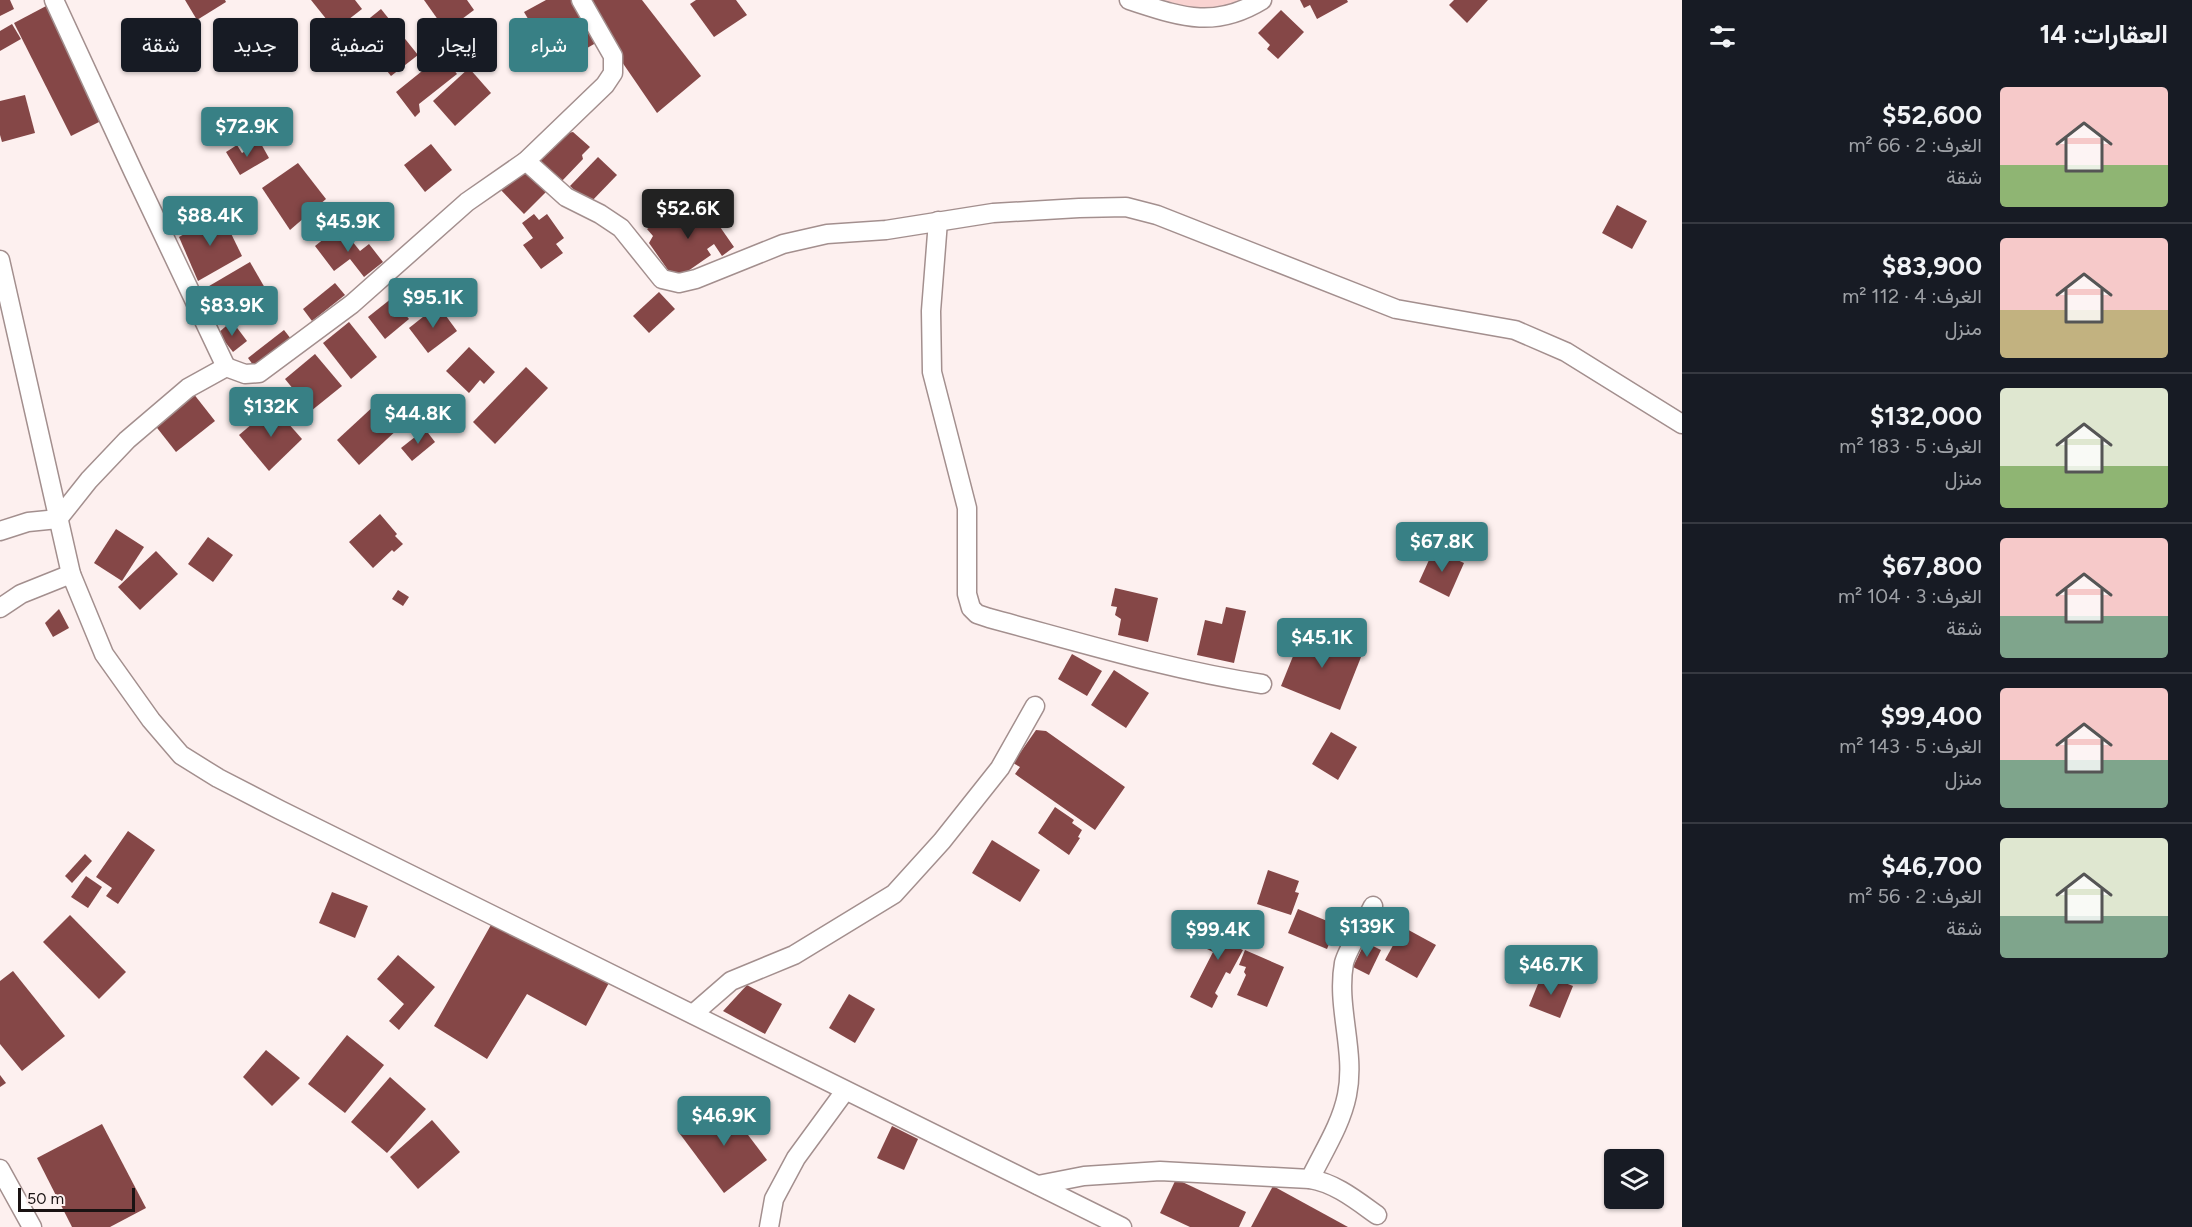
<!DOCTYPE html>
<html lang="ar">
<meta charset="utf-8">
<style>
:root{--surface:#171b24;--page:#242831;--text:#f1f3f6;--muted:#9ea1a6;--line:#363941;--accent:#388085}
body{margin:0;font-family:Figtree,Vazirmatn,sans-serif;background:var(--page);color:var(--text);direction:rtl;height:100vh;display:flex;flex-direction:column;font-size:22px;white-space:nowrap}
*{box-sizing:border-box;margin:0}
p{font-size:20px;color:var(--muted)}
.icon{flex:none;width:33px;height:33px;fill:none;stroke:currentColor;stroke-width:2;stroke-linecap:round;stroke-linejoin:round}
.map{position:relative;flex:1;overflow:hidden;direction:ltr}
.panel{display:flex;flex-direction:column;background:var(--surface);width:510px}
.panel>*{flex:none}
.guide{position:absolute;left:18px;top:18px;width:570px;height:54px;direction:rtl;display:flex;gap:12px}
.controls{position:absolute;left:1604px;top:1149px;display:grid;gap:12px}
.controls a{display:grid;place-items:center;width:60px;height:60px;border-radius:6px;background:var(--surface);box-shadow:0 2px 4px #0004;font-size:30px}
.scale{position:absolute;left:18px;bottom:15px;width:117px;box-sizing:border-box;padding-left:6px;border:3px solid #1a1313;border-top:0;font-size:16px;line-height:21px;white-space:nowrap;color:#1a1313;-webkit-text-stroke:4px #fdf0ef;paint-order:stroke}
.price{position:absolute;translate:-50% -51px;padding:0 14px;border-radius:6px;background:var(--accent);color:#fff;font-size:20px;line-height:39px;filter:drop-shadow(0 2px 3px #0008)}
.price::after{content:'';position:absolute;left:50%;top:36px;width:18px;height:14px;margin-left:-9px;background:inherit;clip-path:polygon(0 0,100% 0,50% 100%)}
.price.current{background:#222;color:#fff}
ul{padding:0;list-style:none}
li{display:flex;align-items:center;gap:18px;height:150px;padding:0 24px}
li+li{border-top:2px solid var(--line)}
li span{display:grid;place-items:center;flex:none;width:168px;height:120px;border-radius:6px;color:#555}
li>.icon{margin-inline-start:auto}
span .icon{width:72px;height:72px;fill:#fffc;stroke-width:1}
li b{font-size:26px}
h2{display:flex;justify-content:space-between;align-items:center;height:72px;padding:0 24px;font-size:26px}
.tag{padding:0 21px;border-radius:6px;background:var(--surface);box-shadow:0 2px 4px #0004;font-size:21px;line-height:54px}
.tag.current{background:var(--accent);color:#fff}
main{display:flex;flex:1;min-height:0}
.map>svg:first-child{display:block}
.green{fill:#f9d3d1}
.building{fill:#854747}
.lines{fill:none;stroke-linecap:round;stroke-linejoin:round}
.minor-casing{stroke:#a38f8e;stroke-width:21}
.minor{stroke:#fff;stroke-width:18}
</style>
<main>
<section class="panel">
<h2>العقارات: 14<svg class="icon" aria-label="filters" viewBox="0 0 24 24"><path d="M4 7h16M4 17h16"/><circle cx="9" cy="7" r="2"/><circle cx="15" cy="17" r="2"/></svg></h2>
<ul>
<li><span style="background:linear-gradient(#f6c9c9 65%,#8fb573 0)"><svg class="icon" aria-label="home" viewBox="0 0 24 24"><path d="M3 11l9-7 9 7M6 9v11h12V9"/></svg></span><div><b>$52,600</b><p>الغرف: 2 · 66 m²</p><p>شقة</p></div></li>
<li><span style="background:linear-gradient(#f6c9c9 60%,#c2b280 0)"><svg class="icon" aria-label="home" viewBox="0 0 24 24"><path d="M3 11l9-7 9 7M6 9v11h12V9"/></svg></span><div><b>$83,900</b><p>الغرف: 4 · 112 m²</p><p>منزل</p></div></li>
<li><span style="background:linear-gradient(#dfe7d0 65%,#8fb573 0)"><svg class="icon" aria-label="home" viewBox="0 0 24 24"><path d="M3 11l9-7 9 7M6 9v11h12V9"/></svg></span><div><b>$132,000</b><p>الغرف: 5 · 183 m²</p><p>منزل</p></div></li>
<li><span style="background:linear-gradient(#f6c9c9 65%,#7fa58c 0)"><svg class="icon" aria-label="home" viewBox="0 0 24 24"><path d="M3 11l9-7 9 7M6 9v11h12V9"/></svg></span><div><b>$67,800</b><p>الغرف: 3 · 104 m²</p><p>شقة</p></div></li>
<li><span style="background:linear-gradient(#f6c9c9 60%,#7fa58c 0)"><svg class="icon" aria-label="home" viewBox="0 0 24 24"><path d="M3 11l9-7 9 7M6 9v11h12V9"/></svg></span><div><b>$99,400</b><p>الغرف: 5 · 143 m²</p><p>منزل</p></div></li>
<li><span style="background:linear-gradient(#dfe7d0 65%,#7fa58c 0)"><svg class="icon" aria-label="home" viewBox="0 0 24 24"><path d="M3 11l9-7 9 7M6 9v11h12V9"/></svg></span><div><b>$46,700</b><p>الغرف: 2 · 56 m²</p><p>شقة</p></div></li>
</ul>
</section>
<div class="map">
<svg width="1682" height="1227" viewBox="0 0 1682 1227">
<rect width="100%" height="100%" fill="#fdf0ef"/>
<polygon class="green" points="1157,0 1247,0 1219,10 1180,8"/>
<g class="building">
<polygon points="0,0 10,0 14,9 0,16"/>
<polygon points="185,0 225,0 226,2 197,20"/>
<polygon points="311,0 355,0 362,9 335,30"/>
<polygon points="424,0 467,0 474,10 446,31"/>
<polygon points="546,0 579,0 601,40 556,66 524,12"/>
<polygon points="590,0 642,0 701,76 657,113 622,62"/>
<polygon points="696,0 736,0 747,15 714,37 690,4"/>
<polygon points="1300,0 1347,0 1348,2 1317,19 1310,5 1304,8"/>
<polygon points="1454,0 1488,0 1467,23 1449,5"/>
<polygon points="48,5 105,119 71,136 14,23"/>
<polygon points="381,9 418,55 391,76 355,30"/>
<polygon points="1281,10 1304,32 1278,59 1267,49 1270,45 1258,33"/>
<polygon points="12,24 21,39 0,51 0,31"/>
<polygon points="461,40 473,55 457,68 445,53"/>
<polygon points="442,55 457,74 419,104 420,112 415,117 396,92"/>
<polygon points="469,68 491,93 455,126 433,101"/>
<polygon points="25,95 35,133 2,142 0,135 0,101"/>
<polygon points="573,132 590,147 582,155 583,159 561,182 537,158 562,134"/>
<polygon points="260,142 269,158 240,175 226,152 237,145 242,153"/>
<polygon points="431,144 452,170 425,192 404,165"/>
<polygon points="598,157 617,175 589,204 570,186"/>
<polygon points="298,163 326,199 290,230 262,188"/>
<polygon points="524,163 549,189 524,214 498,187"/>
<polygon points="702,201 734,247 722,256 714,244 707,249 711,255 675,280 649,243 653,236 647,229 669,214 674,221"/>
<polygon points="1617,205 1647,221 1632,249 1602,233"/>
<polygon points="221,213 242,256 198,281 179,237"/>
<polygon points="534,214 539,220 547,214 564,238 556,244 563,253 541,269 523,245 533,238 522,223"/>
<polygon points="340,226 360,251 369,244 383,262 364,277 350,259 334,271 315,246"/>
<polygon points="250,262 269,295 223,322 204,289"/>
<polygon points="335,283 345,295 312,321 303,309"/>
<polygon points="659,292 675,309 649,333 633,316"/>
<polygon points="392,298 409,319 385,339 368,317"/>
<polygon points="438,305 457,331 428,353 409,328"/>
<polygon points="232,321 247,341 233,352 218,333"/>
<polygon points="349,322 377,357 351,379 323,343"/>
<polygon points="284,330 295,344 259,373 248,358"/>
<polygon points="469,347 495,372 484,384 480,380 469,393 446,371"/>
<polygon points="315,354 342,386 311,411 285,379"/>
<polygon points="526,367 548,388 495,444 473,422"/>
<polygon points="193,393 215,421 176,452 154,424"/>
<polygon points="376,404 399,428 359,465 337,440"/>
<polygon points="273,406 302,439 269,471 239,435"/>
<polygon points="425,429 435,442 412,461 401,448"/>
<polygon points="380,514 397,534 395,536 403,544 394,552 392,550 373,568 349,542"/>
<polygon points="116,529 144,547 122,581 94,563"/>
<polygon points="208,537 233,555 213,582 188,564"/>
<polygon points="1434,549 1464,563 1449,597 1419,582"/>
<polygon points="156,551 178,574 140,610 118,587"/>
<polygon points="1115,588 1158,598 1148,642 1118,635 1121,619 1115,615 1117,607 1111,606"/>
<polygon points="398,590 409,597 403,606 392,599"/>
<polygon points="1226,607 1246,611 1234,663 1197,655 1205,620 1222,624"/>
<polygon points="59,609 69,628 53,637 45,623"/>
<polygon points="1304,629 1363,652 1340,710 1281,686"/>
<polygon points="1072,654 1102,671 1087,696 1058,679"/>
<polygon points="1114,670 1149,693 1126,728 1091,705"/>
<polygon points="1036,730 1046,731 1125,787 1095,830 1015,774 1020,767 1013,763"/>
<polygon points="1331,732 1357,747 1338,780 1312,764"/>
<polygon points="1055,807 1074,820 1072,823 1082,830 1078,837 1080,838 1069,855 1038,833"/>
<polygon points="128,831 155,850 118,904 106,896 112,888 96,877"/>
<polygon points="992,840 1040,870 1020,902 972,873"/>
<polygon points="85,854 92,861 72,883 65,876"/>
<polygon points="1268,870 1299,881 1295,892 1299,893 1291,915 1257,904"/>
<polygon points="86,876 102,887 88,908 71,897"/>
<polygon points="332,892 368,906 355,938 319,923"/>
<polygon points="1298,909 1337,925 1327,949 1288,933"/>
<polygon points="70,915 126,972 99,999 43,942"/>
<polygon points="1223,915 1241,924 1230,944 1243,950 1230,974 1226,972 1215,993 1218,996 1212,1008 1190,997 1213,952 1205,948"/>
<polygon points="496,916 611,979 586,1026 527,994 487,1059 434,1026"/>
<polygon points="1403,927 1436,945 1417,978 1385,960"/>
<polygon points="1365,942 1381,950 1369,975 1353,967"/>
<polygon points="1245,950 1284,967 1267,1007 1237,995 1246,975 1244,972 1246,967 1239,965"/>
<polygon points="398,955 435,987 399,1030 389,1021 404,1004 377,979"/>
<polygon points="13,971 65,1036 22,1071 0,1044 0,981"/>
<polygon points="1542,974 1573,986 1560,1018 1529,1006"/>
<polygon points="747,985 782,1004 765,1034 723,1011"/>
<polygon points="849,994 875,1009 855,1043 829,1028"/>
<polygon points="347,1035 384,1065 345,1113 308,1084"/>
<polygon points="266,1050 300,1078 272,1106 243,1077"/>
<polygon points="0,1075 6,1083 0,1087"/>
<polygon points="390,1077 426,1109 387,1153 351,1122"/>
<polygon points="723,1102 767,1160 724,1193 680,1134"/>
<polygon points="432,1120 460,1152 418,1189 390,1157"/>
<polygon points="102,1124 146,1208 110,1227 72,1227 37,1158"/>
<polygon points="892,1126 918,1139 904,1170 877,1158"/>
<polygon points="1176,1179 1246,1212 1239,1227 1190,1227 1160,1213"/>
<polygon points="1273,1186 1348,1227 1251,1227"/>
</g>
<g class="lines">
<g class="minor-casing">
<g id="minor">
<polyline points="54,0 133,171 226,367"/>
<path d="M1129 0C1179 16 1213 30 1262 0"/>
<polyline points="526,161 566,197 600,214 621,228 662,279 679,283 696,279 783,244 827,234 886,230 993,213 1079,208 1126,207 1157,215 1396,309 1515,330 1566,352 1682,424"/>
<path d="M938 221 931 311 932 372 967 508V594L971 608 977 614 989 618C1079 642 1170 670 1262 684"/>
<polyline points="0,260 71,574 104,654 151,720 181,755 218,778 280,810 1122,1227"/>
<polyline points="0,531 28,522 58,519 89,480 127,440 188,388 226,367 245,374 259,373 352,304 467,202 526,161 605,85 613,73 613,56 581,0"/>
<polyline points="0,608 21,594 71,574"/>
<polyline points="693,1014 731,981 794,955 894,894 942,841 1000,768 1035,706"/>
<polyline points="0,1169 32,1227"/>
<path d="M1310 1179C1323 1152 1341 1125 1347 1095 1356 1051 1336 1007 1344 963 1347 949 1366 921 1373 906"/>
<path d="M1038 1185 1084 1176 1160 1171 1310 1179C1335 1183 1356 1200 1377 1215"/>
<polyline points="769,1227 774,1199 796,1158 845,1091"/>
</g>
</g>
<use href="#minor" class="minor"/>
</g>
</svg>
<div class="controls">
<a><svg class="icon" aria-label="layers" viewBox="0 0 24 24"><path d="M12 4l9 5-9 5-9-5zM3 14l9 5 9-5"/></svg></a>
</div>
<div class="scale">50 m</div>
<b class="price" style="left:247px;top:158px">$72.9K</b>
<b class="price current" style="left:688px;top:240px">$52.6K</b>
<b class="price" style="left:210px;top:247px">$88.4K</b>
<b class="price" style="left:348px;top:253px">$45.9K</b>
<b class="price" style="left:433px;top:329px">$95.1K</b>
<b class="price" style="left:232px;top:337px">$83.9K</b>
<b class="price" style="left:271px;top:438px">$132K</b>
<b class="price" style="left:418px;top:445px">$44.8K</b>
<b class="price" style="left:1442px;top:573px">$67.8K</b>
<b class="price" style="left:1322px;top:669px">$45.1K</b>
<b class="price" style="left:1367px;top:958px">$139K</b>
<b class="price" style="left:1218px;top:961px">$99.4K</b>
<b class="price" style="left:1551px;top:996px">$46.7K</b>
<b class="price" style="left:724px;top:1147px">$46.9K</b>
<div class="guide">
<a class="tag current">شراء</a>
<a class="tag">إيجار</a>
<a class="tag">تصفية</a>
<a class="tag">جديد</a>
<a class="tag">شقة</a>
</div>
</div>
</main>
